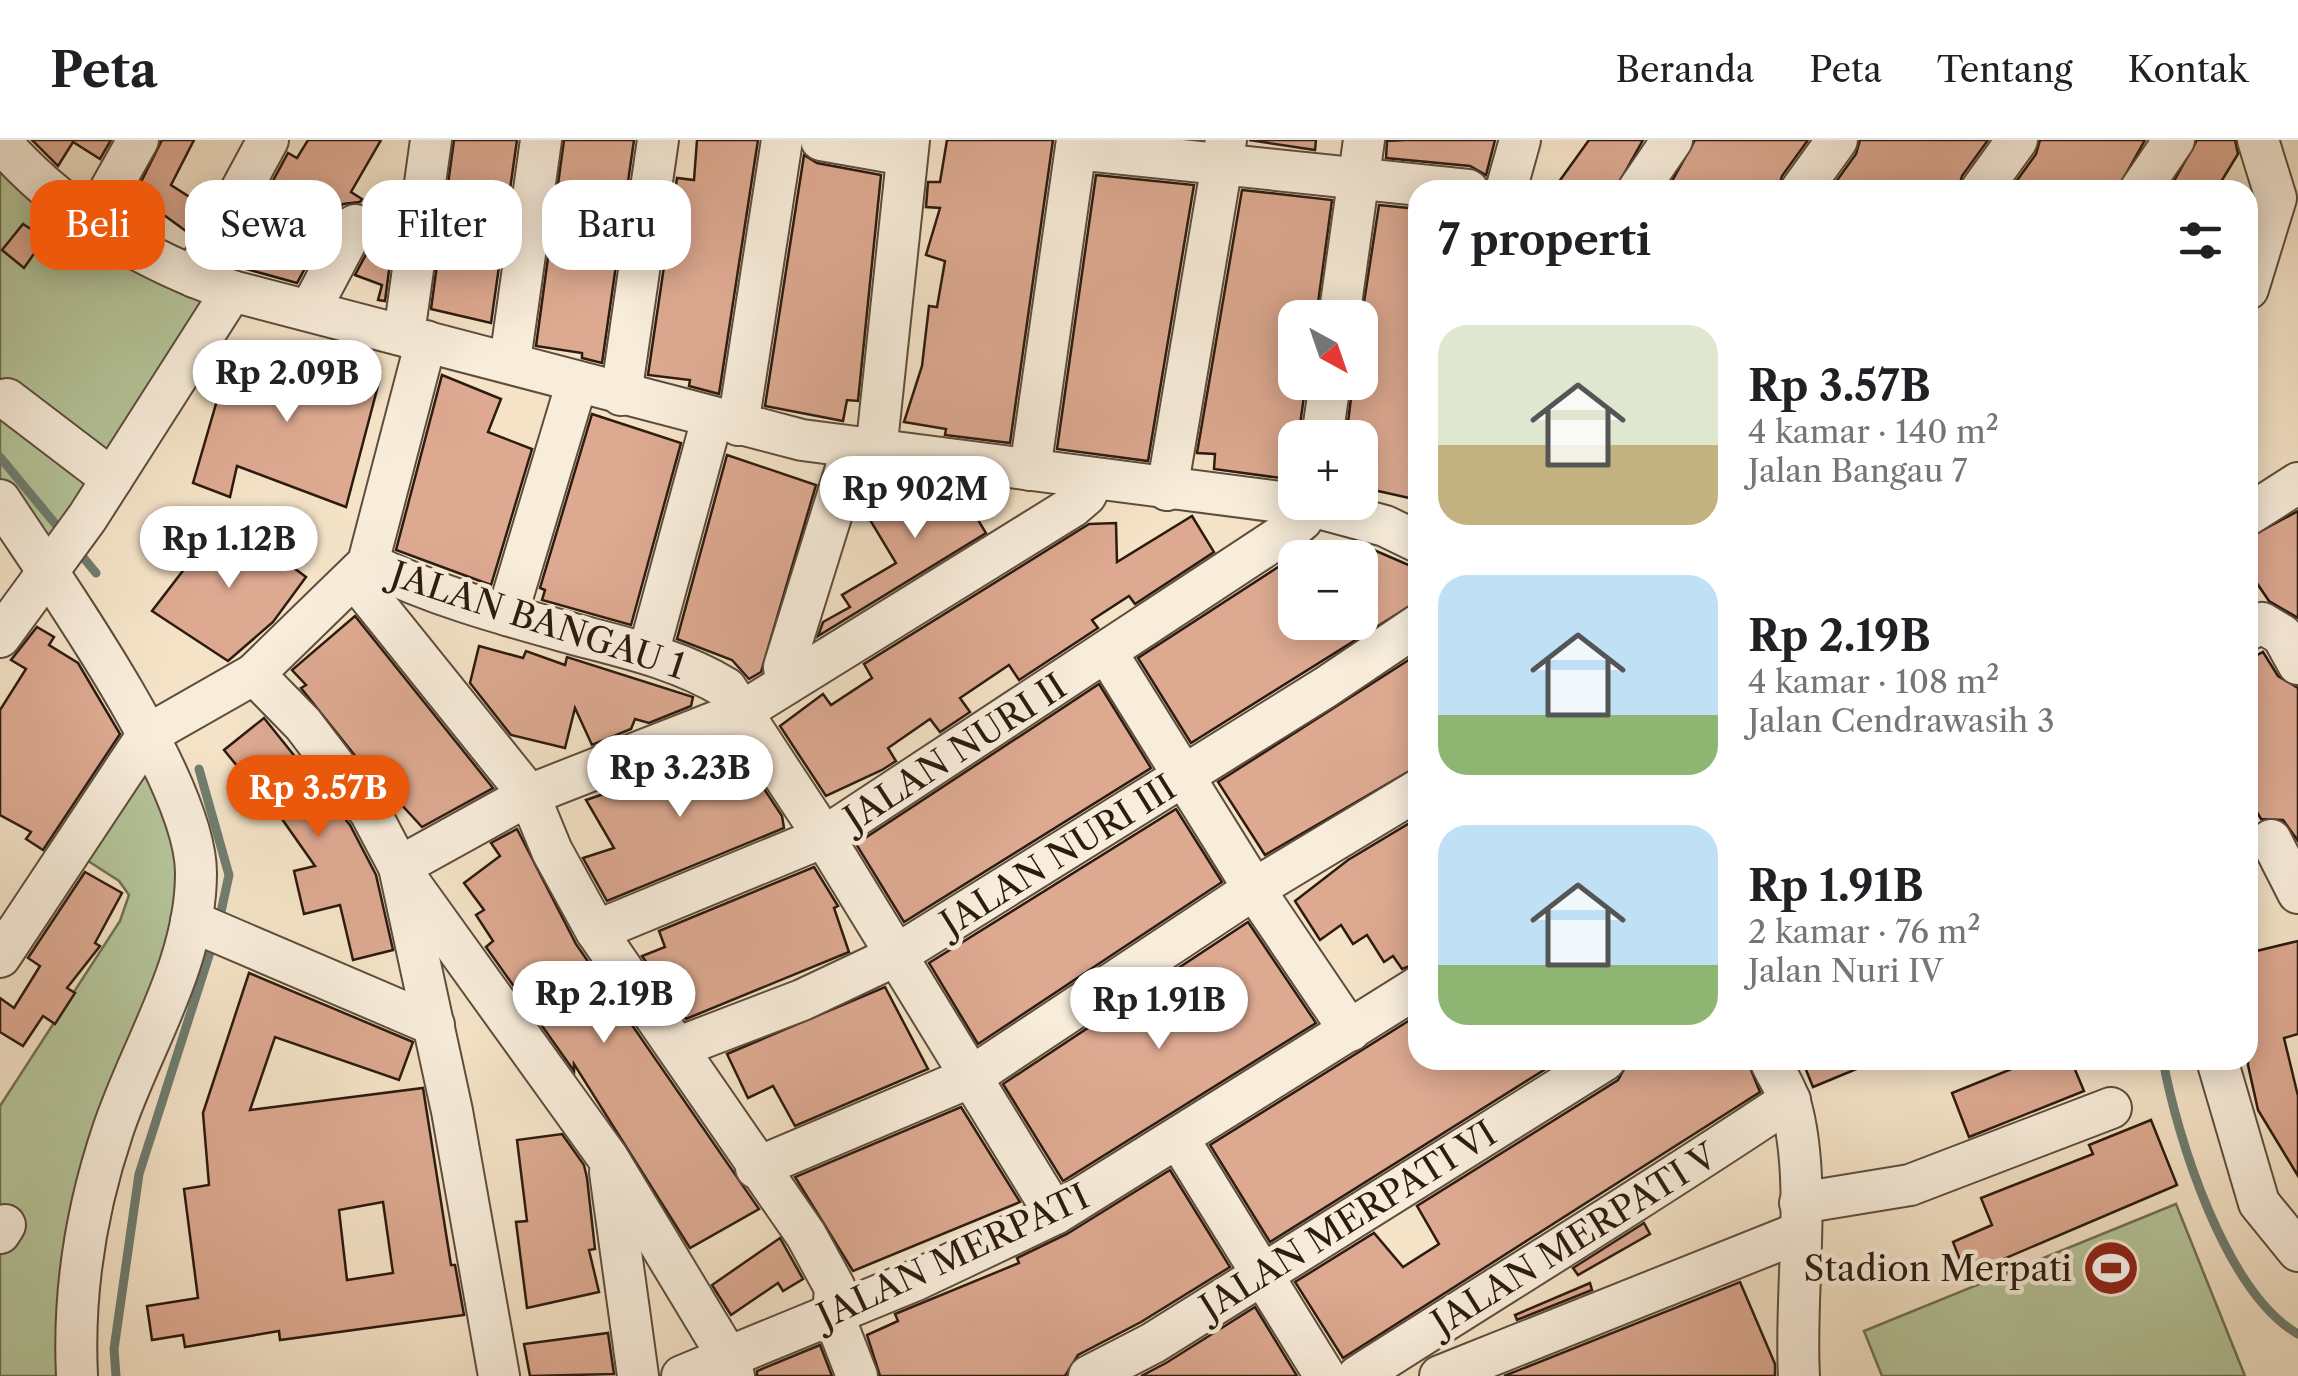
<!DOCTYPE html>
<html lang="id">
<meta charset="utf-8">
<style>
:root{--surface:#fff;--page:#f6f6f6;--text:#202124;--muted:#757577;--line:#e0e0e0;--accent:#ea580c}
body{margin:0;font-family:"Libre Caslon Text",serif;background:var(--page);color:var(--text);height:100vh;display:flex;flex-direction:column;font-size:38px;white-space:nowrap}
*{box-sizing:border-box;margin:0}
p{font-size:32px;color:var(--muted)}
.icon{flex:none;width:55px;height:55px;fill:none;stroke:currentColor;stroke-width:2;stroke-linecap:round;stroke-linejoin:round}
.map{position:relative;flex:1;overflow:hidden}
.side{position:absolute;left:1408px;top:40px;width:850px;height:890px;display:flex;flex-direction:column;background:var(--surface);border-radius:30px;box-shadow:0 5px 25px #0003}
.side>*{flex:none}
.guide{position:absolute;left:30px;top:40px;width:950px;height:90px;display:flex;gap:20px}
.needle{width:65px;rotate:140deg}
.tools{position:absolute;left:1278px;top:160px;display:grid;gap:20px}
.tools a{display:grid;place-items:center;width:100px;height:100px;border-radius:20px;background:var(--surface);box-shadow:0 5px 25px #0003;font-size:50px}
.price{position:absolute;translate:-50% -85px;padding:0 22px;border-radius:35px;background:#fff;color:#222;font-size:32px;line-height:65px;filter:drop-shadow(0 2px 5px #0008)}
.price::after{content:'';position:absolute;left:50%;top:60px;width:30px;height:22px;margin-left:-15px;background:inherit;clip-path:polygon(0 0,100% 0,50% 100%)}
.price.selected{background:var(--accent);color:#fff}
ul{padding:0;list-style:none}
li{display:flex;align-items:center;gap:30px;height:250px;padding:0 30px}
li span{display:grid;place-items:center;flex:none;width:280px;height:200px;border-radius:30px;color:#555}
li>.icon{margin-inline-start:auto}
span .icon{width:120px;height:120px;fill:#fffc;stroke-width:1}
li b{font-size:42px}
h2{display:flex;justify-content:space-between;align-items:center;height:120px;padding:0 30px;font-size:42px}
.chip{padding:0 35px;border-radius:30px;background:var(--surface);box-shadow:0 5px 25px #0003;font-size:35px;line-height:90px}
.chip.selected{background:var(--accent);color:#fff}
header{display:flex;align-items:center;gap:60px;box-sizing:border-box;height:140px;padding:0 50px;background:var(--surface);border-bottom:2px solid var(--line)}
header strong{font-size:48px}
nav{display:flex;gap:55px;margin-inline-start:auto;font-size:35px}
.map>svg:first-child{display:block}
.green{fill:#b5c59a;stroke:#707054;stroke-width:2.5}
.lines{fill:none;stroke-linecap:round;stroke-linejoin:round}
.stream{stroke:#6f7d70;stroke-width:9}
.building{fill:#dda991;stroke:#2c1b0f;stroke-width:2.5;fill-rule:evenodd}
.minor-casing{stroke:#5e4d3d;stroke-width:44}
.minor{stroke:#f8eddb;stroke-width:40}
.labels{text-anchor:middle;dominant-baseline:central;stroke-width:9;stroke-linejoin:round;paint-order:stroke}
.street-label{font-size:35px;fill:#2c1b0f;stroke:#f8eddb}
.poi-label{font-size:35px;fill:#2c1b0f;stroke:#f8eddb;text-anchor:end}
</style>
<header>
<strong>Peta</strong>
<nav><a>Beranda</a><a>Peta</a><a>Tentang</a><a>Kontak</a></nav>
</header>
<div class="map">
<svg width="2298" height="1236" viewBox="0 0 2298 1236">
<rect width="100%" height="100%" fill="#f4e3c7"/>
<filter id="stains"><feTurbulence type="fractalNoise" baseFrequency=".002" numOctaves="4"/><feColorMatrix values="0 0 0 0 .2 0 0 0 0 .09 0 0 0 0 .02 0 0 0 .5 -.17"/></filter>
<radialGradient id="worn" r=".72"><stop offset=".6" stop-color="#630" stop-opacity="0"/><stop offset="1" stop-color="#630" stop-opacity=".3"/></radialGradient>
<g class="green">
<polygon points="0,1 232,151 47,432 0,360"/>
<polygon points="148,594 190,697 77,1236 0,1236 0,966 120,781 129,755 119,741 71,710"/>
<polygon points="2176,1064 2245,1236 1882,1236 1864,1191"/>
</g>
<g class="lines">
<g class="stream">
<polyline points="0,317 62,392"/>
<polyline points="78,411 96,433"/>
<polyline points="199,629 229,735 219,781"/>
<path d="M2163 920C2177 998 2226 1153 2298 1194"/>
<polyline points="116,1236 114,1209 139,1034 214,800"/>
</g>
</g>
<g class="building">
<polygon points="32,0 111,0 100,19 73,2 58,26"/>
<polygon points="162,0 194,0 171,45 205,67 190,94 135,54"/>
<polygon points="308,0 381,0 351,52 362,59 360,62 343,64 335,73 297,143 228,124 288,13 297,18"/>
<polygon points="454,0 517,0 491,183 431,169"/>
<polygon points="564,0 634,0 602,223 582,218 582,213 536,206"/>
<polygon points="697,0 758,0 719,254 689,246 690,240 648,235 677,38 694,40"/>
<polygon points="947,0 1053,0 1010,303 945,295 946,289 904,282 922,226 929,166 937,167 945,121 926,115 940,68 926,67 928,42 940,42"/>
<polygon points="1249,0 1316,0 1315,10"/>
<polygon points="1406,0 1495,0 1486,35 1470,26 1386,18 1387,1"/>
<polygon points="1589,0 1643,0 1615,50 1553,50"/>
<polygon points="1695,0 1808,0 1782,36 1778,50 1667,50"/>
<polygon points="1860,0 1988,0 1962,36 1958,50 1830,50 1856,14"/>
<polygon points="2040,0 2145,0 2117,50 2010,50 2036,14"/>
<polygon points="2197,0 2235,0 2238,14 2216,50 2169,50"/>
<polygon points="804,15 817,23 881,35 858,261 847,260 843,281 765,266"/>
<polygon points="1096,35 1194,45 1148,321 1057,309"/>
<polygon points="1242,50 1332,60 1316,178 1295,178 1295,242 1306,242 1299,292 1295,292 1295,340 1214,329 1215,314 1197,313"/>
<polygon points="1379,65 1418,69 1418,360 1360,347 1360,298 1346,298 1353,242 1360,242 1360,188"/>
<polygon points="23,84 45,98 24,128 2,110"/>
<polygon points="377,94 393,100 385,161 378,160 382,145 355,135"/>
<polygon points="234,202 379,242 346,367 237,326 230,357 193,343"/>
<polygon points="442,235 501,259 488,292 532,309 491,445 396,410"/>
<polygon points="592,274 681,303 631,485 542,460 545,450 540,448"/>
<polygon points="727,315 816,345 761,532 749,539 732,520 677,499"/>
<polygon points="933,341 956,344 986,393 818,496 823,482 850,467 842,455 896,423 870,380"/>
<polygon points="2298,371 2298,478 2269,461 2248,430 2248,398"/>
<polygon points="225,376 306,437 273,482 228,521 152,471"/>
<polygon points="1192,376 1214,412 1135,464 1129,456 1092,480 1098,488 1019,540 1009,525 960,558 970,572 940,592 930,579 888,608 896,621 882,630 826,656 780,586 823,554 831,565 872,538 864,524 1089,384 1116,383 1117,422"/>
<polygon points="1360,404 1418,429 1418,461 1191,603 1138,518 1295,416 1295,482 1360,482"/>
<polygon points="355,476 493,648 422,687 387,649 384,652 301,548 306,545 292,530"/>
<polygon points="37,487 54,497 49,505 78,523 120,594 43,710 26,699 31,692 0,675 0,570 26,529 11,520"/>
<polygon points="479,506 523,518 526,511 565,525 567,517 693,557 691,566 649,583 635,579 631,589 592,605 575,568 565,608 511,595 470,543"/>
<polygon points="2263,512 2278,536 2298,548 2298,701 2283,680 2261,679 2248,657 2248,520"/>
<polygon points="1418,514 1418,626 1265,715 1218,642"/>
<polygon points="1099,544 1151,628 904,782 856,704"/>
<polygon points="264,578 350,685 376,735 393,810 353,820 340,765 304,774 294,731 315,726 251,635 247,638 224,610"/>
<polygon points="732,601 738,609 735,619 741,614 782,676 784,688 607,761 583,718 614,708 586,660 692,624 689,618"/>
<polygon points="1176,669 1222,742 978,904 929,823"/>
<polygon points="1418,678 1418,823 1402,829 1393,816 1384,822 1367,795 1353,804 1341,785 1320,800 1295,761 1348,720"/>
<polygon points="517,689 576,804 759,1069 690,1108 574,924 574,931 486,807 493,801 476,775 484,770 464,743 500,716 491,703"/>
<polygon points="814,727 838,766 834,768 849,812 686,879 642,816 665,807 659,791"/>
<polygon points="85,732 122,753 95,803 100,806 67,848 75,853 55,884 43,876 23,906 0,892 0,858 14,868 40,826 28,818"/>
<polygon points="1248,782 1316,883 1063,1041 1003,944"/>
<polygon points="2298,801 2298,894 2284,898 2298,956 2298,1036 2258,970 2248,925 2248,813"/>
<path d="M249 833 413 902 399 940 275 897 250 970 423 948 451 1125H455L464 1175 280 1200 279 1191 185 1207 183 1195 152 1200 147 1166 198 1158 184 1049 209 1045 203 973ZM383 1062 393 1133 347 1140 339 1070Z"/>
<polygon points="885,847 928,929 795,986 773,946 748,958 727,914"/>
<polygon points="1418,875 1418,920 1560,920 1270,1102 1210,1005"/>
<polygon points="1629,920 1747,920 1760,952 1343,1218 1295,1142 1374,1093 1403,1127 1439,1104 1417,1066 1618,940"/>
<polygon points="1802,920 1876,920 1876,921 1813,947"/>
<polygon points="2034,920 2071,920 2084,951 1969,997 1952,953"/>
<polygon points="961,967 1020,1062 853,1131 795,1037"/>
<polygon points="2151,980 2177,1045 1966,1135 1953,1102 1992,1085 1981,1058 2093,1014 2089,1005"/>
<polygon points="562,994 584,1025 587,1038 595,1109 589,1110 599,1152 527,1168 516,1082 527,1081 517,1000"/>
<polygon points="1170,1030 1230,1127 1141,1182 1078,1215 1065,1236 880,1236 867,1195 898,1181 895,1174 1019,1123 1017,1118 1067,1094"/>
<polygon points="1644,1083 1650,1094 1578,1135 1573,1128"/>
<polygon points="780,1098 803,1139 783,1151 778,1143 731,1175 712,1145"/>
<polygon points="1740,1142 1775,1224 1775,1236 1504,1236"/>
<polygon points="1590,1143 1592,1150 1517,1180 1515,1175"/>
<polygon points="1255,1167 1297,1236 1141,1236 1166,1223"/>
<polygon points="608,1193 614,1234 530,1236 524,1204"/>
<polygon points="820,1205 832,1236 757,1236 757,1231"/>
</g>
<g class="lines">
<g class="minor-casing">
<g id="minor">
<polyline points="821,0 906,15"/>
<path d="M0 1C61 72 145 121 232 151L802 300 1311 366 1385 386 1418 402"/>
<polyline points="1076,9 1468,50"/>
<polyline points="1506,50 1520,0"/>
<polyline points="1638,50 1672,0"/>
<polyline points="1801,50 1837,0"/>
<polyline points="1981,50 2017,0"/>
<polyline points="2140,50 2174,0"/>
<polyline points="92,82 138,0"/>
<polyline points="194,137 268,0"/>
<polyline points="2248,149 2276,58 2258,0"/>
<polyline points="311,168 355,85"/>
<polyline points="1339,178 1364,0"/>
<polyline points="404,194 431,0"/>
<polyline points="510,221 541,0"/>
<polyline points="621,255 658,0"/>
<polyline points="7,259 112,339"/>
<polyline points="738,285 782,0"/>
<polyline points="1322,298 1330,242"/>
<polyline points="876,312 909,0"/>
<polyline points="1030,330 1077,0"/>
<polyline points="1167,350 1226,0"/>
<path d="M0 360C53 441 196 640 196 733 196 825 141 906 113 990 86 1070 73 1153 77 1236"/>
<polyline points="2248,375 2298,343"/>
<path d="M368 423C436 457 509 476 581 496 631 509 682 521 726 548L824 697 1055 1074"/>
<polyline points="356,440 529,655 552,711 596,791 806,1095 835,1148 833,1174 857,1236"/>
<polyline points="507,475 577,242"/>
<polyline points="2248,490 2262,483 2282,495 2298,524"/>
<polyline points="0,497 87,378 232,151"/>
<polyline points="1107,513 1254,749 1350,891"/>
<polyline points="648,514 712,279"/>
<polyline points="254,534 303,584 370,672 399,727 452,971 499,1236"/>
<polyline points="786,544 784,527 852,309"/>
<polyline points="163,586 254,534 368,423 426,201"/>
<polyline points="2271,700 2298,753"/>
<polyline points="399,727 529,655 743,571 1072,367 1086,355 1093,340"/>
<polyline points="410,743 608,1018 728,1217 734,1236"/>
<polyline points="191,781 434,885"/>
<polyline points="596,791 824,697 1290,390 1302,380 1312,362"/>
<polyline points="0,817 148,594"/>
<polyline points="679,907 802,860 893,817 1326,547 1418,485"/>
<path d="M1770 920C1776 934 1786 948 1790 962 1813 1041 1794 1152 1799 1236"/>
<polyline points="2217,920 2259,1063 2298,1111"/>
<polyline points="1178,998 1325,1236"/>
<polyline points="756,1028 971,937 1254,749 1418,650"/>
<polyline points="610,1032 638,1236"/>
<polyline points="1800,1063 1910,1045 2111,968"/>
<polyline points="0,1093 5,1085"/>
<polyline points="682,1236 916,1140 1055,1074 1418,847"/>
<polyline points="1089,1236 1153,1203 1605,920"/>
<path d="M1358 1236C1502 1144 1648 1055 1790 960"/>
<polyline points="1440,1236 1798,1093"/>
</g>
</g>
<use href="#minor" class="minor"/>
</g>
<defs>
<g id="stadium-disc" transform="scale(2.875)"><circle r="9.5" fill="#8f2418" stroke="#f8eddb"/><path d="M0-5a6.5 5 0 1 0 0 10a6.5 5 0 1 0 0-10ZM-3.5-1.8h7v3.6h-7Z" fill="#fff"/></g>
</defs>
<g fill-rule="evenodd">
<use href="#stadium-disc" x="2111" y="1128"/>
</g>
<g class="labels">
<g class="street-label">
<text transform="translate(538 480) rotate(18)">JALAN BANGAU 1</text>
<text transform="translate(955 612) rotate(-33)">JALAN NURI II</text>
<text transform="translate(1058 715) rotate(-32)">JALAN NURI III</text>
<text transform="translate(1348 1080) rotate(-32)">JALAN MERPATI VI</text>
<text transform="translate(1574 1099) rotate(-32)">JALAN MERPATI V</text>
<text transform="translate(953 1116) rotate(-25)">JALAN MERPATI</text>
</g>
<g class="poi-label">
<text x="2072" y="1128">Stadion Merpati</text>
</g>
</g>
<rect width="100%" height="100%" filter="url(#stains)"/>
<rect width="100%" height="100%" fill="url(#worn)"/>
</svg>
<div class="tools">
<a><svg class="needle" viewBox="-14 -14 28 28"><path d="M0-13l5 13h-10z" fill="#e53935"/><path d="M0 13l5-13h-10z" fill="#757577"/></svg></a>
<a>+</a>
<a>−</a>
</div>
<b class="price" style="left:287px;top:285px">Rp 2.09B</b>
<b class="price" style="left:915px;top:401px">Rp 902M</b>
<b class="price" style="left:229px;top:451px">Rp 1.12B</b>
<b class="price" style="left:680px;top:680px">Rp 3.23B</b>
<b class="price selected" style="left:318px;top:700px">Rp 3.57B</b>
<b class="price" style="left:604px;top:906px">Rp 2.19B</b>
<b class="price" style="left:1159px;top:912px">Rp 1.91B</b>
<div class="guide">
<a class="chip selected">Beli</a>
<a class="chip">Sewa</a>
<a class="chip">Filter</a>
<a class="chip">Baru</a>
</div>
<section class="side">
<h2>7 properti<svg class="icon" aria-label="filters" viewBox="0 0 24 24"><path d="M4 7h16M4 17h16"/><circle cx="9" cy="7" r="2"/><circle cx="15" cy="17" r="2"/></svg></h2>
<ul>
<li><span style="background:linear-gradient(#dfe7d0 60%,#c2b280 0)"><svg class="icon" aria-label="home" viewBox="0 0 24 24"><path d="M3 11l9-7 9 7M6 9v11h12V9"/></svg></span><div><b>Rp 3.57B</b><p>4 kamar · 140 m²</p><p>Jalan Bangau 7</p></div></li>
<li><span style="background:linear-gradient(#bfe0f5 70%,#8fb573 0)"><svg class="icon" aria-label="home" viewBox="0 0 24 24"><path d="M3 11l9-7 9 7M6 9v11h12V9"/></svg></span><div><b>Rp 2.19B</b><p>4 kamar · 108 m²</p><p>Jalan Cendrawasih 3</p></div></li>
<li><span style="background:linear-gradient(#bfe0f5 70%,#8fb573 0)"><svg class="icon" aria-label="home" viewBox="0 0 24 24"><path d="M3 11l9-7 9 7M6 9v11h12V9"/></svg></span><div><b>Rp 1.91B</b><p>2 kamar · 76 m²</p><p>Jalan Nuri IV</p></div></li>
</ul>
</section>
</div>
